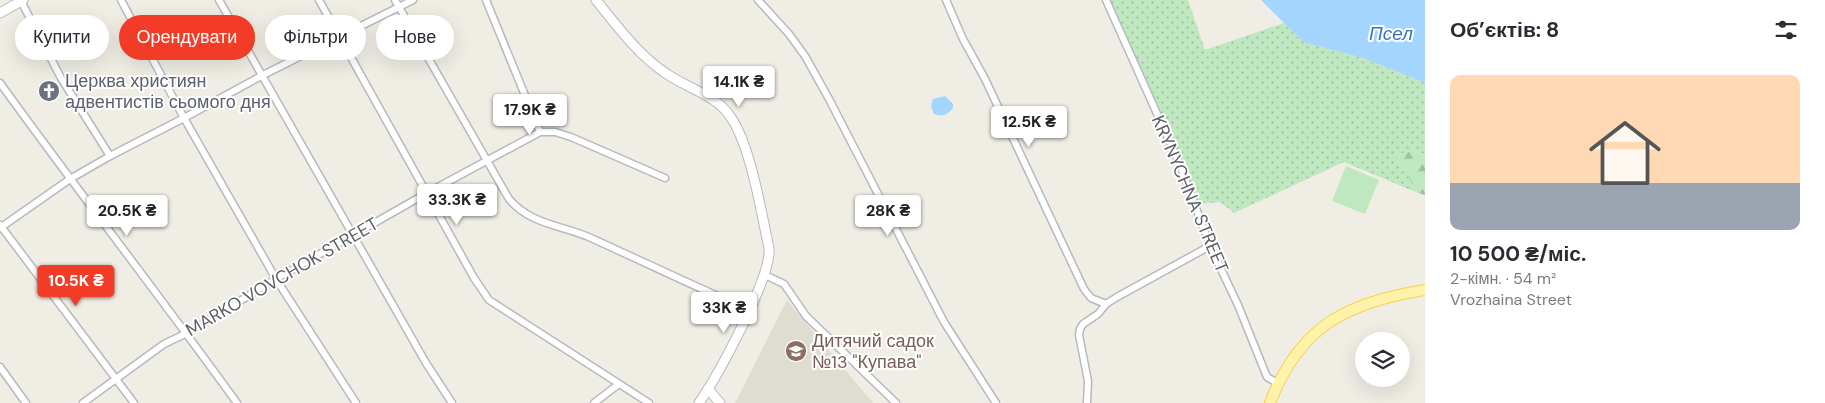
<!DOCTYPE html>
<html lang="uk">
<meta charset="utf-8">
<style>
:root{--surface:#fff;--page:#f2f2f3;--text:#2b2b33;--muted:#7c7c81;--line:#e1e1e2;--accent:#f23c27}
body{margin:0;font-family:"DM Sans",sans-serif;background:var(--page);color:var(--text);height:100vh;display:flex;flex-direction:column;font-size:19px;white-space:nowrap}
*{box-sizing:border-box;margin:0}
p{font-size:16px;color:var(--muted)}
.icon{flex:none;width:28px;height:28px;fill:none;stroke:currentColor;stroke-width:2;stroke-linecap:round;stroke-linejoin:round}
.map{position:relative;flex:1;overflow:hidden}
.sheet{display:flex;flex-direction:column;background:var(--surface);width:400px}
.sheet>*{flex:none}
.hud{position:absolute;left:15px;top:15px;width:475px;height:45px;display:flex;gap:10px}
.controls{position:absolute;left:1355px;top:332px;display:grid;gap:10px}
.controls a{display:grid;place-items:center;width:55px;height:55px;border-radius:50%;background:var(--surface);box-shadow:0 5px 20px #0002;font-size:25px}
.price{position:absolute;translate:-50% -42px;padding:0 11px;border-radius:5px;background:#fff;color:#222;font-size:16px;line-height:32px;filter:drop-shadow(0 1px 2px #0008)}
.price::after{content:'';position:absolute;left:50%;top:30px;width:15px;height:11px;margin-left:-8px;background:inherit;clip-path:polygon(0 0,100% 0,50% 100%)}
.price.on{background:var(--accent);color:#fff}
ul{padding:0;list-style:none}
li{display:grid;align-content:center;gap:10px;height:265px;padding:0 25px}
li+li{border-top:1px solid var(--line)}
li span{display:grid;place-items:center;height:155px;border-radius:10px;color:#555}
li>.icon{margin-inline-start:auto}
span .icon{width:90px;height:90px;fill:#fffc;stroke-width:1}
li b{font-size:21px}
h2{display:flex;justify-content:space-between;align-items:center;height:60px;padding:0 25px;font-size:21px}
.tag{padding:0 18px;border-radius:22px;background:var(--surface);box-shadow:0 5px 20px #0002;font-size:18px;line-height:45px}
.tag.on{background:var(--accent);color:#fff}
main{display:flex;flex:1;min-height:0}
.map>svg:first-child{display:block}
.education{fill:#dfdcd2}
.grass{fill:url(#grass-dots)}
.forest{fill:url(#forest-firs)}
.park{fill:#bfe8c0}
.water{fill:#a4d5ff}
.lines{fill:none;stroke-linecap:round;stroke-linejoin:round}
.street-casing{stroke:#b6b9be;stroke-width:9}
.secondary-casing{stroke:#b7bac1;stroke-width:11}
.primary-casing{stroke:#f8cf53;stroke-width:12}
.street{stroke:#fff;stroke-width:6}
.secondary{stroke:#fff;stroke-width:9}
.primary{stroke:#fff3a9;stroke-width:10}
.labels{text-anchor:middle;dominant-baseline:central;stroke-width:4;stroke-linejoin:round;paint-order:stroke}
.worship-label{font-size:18px;fill:#5b616d;stroke:#fff;text-anchor:start}
.street-label{font-size:18px;fill:#5c6065;stroke:#fff}
.education-label{font-size:18px;fill:#785e54;stroke:#fff;text-anchor:start}
.water-label{font-size:19px;font-style:italic;fill:#3b74b7;stroke:#fff}
</style>
<main>
<div class="map">
<svg width="1425" height="403" viewBox="0 0 1425 403">
<defs>
<pattern id="grass-dots" width="8" height="8" patternUnits="userSpaceOnUse" patternTransform="scale(1.25)"><rect width="8" height="8" fill="#bfe8c0"/><path d="M2 2h.1M6 6h.1" fill="none" stroke="#9ebfa0" stroke-width="1.8" stroke-linecap="round"/></pattern>
<pattern id="forest-firs" width="22" height="20" patternUnits="userSpaceOnUse" patternTransform="scale(1.25)"><rect width="22" height="20" fill="#bfe8c0"/><path d="M5 1l3.5 6h-7zM16 11l3.5 6h-7z" fill="#9ebfa0"/></pattern>
</defs>
<rect width="100%" height="100%" fill="#efede4"/>
<polygon class="education" points="787,300 873,403 735,403"/>
<polygon class="grass" points="1110,0 1188,0 1205,50 1284,23 1303,42 1363,58 1425,83 1425,155 1415,150 1396,155 1418,193 1344,162 1234,213 1220,202 1199,204 1170,131"/>
<polygon class="forest" points="1415,150 1425,155 1425,195 1418,193 1395,155"/>
<polygon class="park" points="1346,166 1379,180 1365,214 1332,201"/>
<g class="water">
<polygon points="1261,0 1425,0 1425,83 1363,58 1303,42"/>
<path d="M945 96 953 104V108C947 115 943 117 934 114L931 106 933 99Z"/>
</g>
<g class="lines">
<g class="street-casing">
<g id="street">
<polyline points="121,0 184,118 276,279 356,403"/>
<polyline points="219,0 426,363 452,403"/>
<polyline points="319,0 474,278 489,300 649,403"/>
<path d="M395 0 509 199C531 225 562 225 591 238 644 262 696 287 749 310"/>
<polyline points="486,0 540,132 555,132 571,137 665,178"/>
<polyline points="758,0 789,34 805,56 829,99 944,322 996,403"/>
<polyline points="946,0 963,39 985,79 1084,289 1091,298 1106,304"/>
<polyline points="1106,0 1180,165 1210,246 1238,305 1267,377 1279,384"/>
<polyline points="21,1 61,78 110,156"/>
<path d="M0 83C78 191 159 295 237 403"/>
<polyline points="0,225 134,403"/>
<polyline points="0,228 70,179 110,156 184,118 263,75 413,0"/>
<polyline points="765,275 784,284 806,316 896,403"/>
<polyline points="0,367 26,403"/>
<polyline points="83,403 164,344 187,333 276,279 427,193 540,132"/>
<polyline points="594,403 619,384"/>
<polyline points="1087,403 1088,381 1079,335 1080,329 1083,324 1098,314 1106,304 1117,297 1210,246"/>
</g>
</g>
<g class="secondary-casing">
<g id="secondary">
<path d="M596 0C617 26 639 56 667 74 687 88 716 95 730 116 751 146 761 212 769 248 772 277 717 377 699 403"/>
<polyline points="0,13 23,0"/>
<polyline points="708,389 720,403"/>
</g>
</g>
<g class="primary-casing">
<path id="primary" d="M1270 403C1300 325 1347 303 1425 290"/>
</g>
<use href="#street" class="street"/>
<use href="#secondary" class="secondary"/>
<use href="#primary" class="primary"/>
</g>
<defs>
<g id="church-disc" transform="scale(1.125)"><circle r="9.5" fill="#6b7280" stroke="#fff"/><path d="M-1.2-6h2.4v3.5h3.3v2.4h-3.3V6h-2.4V-.1h-3.3v-2.4h3.3Z" fill="#fff"/></g>
<g id="school-disc" transform="scale(1.125)"><circle r="9.5" fill="#8d6e63" stroke="#fff"/><path d="M0-5L7-2L0 1L-7-2ZM-4 1L0 2.5L4 1V4Q0 6-4 4Z" fill="#fff"/></g>
</defs>
<g fill-rule="evenodd">
<use href="#church-disc" x="49" y="91"/>
<use href="#school-disc" x="796" y="351"/>
</g>
<g class="labels">
<g class="worship-label">
<text x="65" y="81">Церква християн<tspan x="65" dy="21">адвентистів сьомого дня</tspan></text>
</g>
<g class="street-label">
<text transform="translate(1190 194) rotate(67)">KRYNYCHNA STREET</text>
<text transform="translate(282 277) rotate(-30)">MARKO VOVCHOK STREET</text>
</g>
<g class="education-label">
<text x="812" y="341">Дитячий садок<tspan x="812" dy="21">№13 "Купава"</tspan></text>
</g>
<g class="water-label">
<text x="1391" y="33">Псел</text>
</g>
</g>
</svg>
<div class="controls">
<a><svg class="icon" aria-label="layers" viewBox="0 0 24 24"><path d="M12 4l9 5-9 5-9-5zM3 14l9 5 9-5"/></svg></a>
</div>
<b class="price" style="left:739px;top:108px">14.1K ₴</b>
<b class="price" style="left:530px;top:136px">17.9K ₴</b>
<b class="price" style="left:1029px;top:148px">12.5K ₴</b>
<b class="price" style="left:457px;top:226px">33.3K ₴</b>
<b class="price" style="left:127px;top:237px">20.5K ₴</b>
<b class="price" style="left:888px;top:237px">28K ₴</b>
<b class="price on" style="left:76px;top:307px">10.5K ₴</b>
<b class="price" style="left:724px;top:334px">33K ₴</b>
<div class="hud">
<a class="tag">Купити</a>
<a class="tag on">Орендувати</a>
<a class="tag">Фільтри</a>
<a class="tag">Нове</a>
</div>
</div>
<section class="sheet">
<h2>Об’єктів: 8<svg class="icon" aria-label="filters" viewBox="0 0 24 24"><path d="M4 7h16M4 17h16"/><circle cx="9" cy="7" r="2"/><circle cx="15" cy="17" r="2"/></svg></h2>
<ul>
<li><span style="background:linear-gradient(#ffd9b3 70%,#9aa5b1 0)"><svg class="icon" aria-label="home" viewBox="0 0 24 24"><path d="M3 11l9-7 9 7M6 9v11h12V9"/></svg></span><div><b>10 500 ₴/міс.</b><p>2-кімн. · 54 m²</p><p>Vrozhaina Street</p></div></li>
</ul>
</section>
</main>
